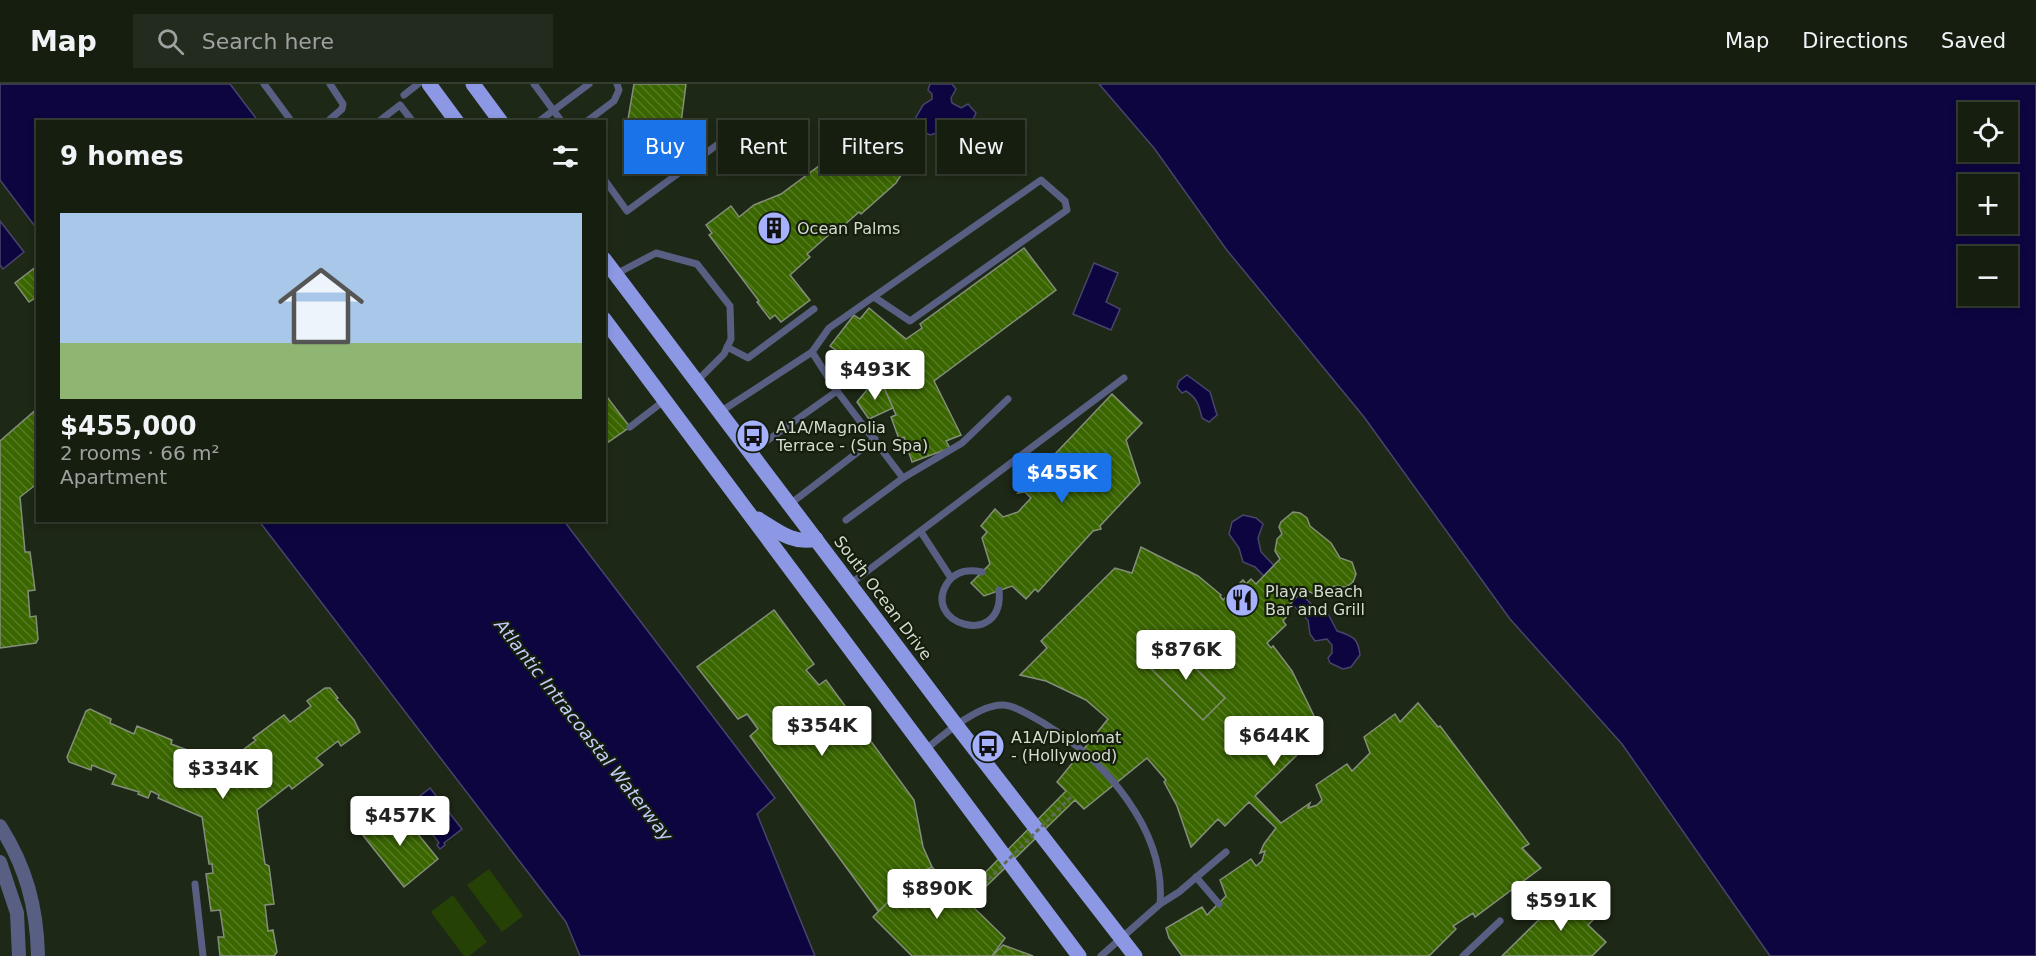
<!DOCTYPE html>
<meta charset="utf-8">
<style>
:root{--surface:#161e10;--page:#232b1e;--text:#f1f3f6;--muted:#9ea29f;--line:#353c30;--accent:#1a73e8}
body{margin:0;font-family:"DejaVu Sans",sans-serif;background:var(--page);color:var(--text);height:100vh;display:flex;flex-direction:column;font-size:22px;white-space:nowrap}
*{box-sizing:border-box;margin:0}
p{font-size:20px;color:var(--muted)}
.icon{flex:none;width:33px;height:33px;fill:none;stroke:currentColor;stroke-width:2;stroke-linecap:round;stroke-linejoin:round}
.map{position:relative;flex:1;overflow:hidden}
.sheet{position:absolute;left:36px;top:36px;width:570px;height:402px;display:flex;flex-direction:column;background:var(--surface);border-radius:0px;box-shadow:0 3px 9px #0003,0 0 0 2px var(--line)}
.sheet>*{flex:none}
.top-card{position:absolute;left:624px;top:36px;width:570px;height:54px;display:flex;gap:12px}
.tools{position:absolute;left:1958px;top:18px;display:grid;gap:12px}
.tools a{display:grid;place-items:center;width:60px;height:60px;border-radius:0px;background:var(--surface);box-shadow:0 3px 9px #0003,0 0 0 2px var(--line);font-size:30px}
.price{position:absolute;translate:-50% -51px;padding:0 14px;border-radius:6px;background:#fff;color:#222;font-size:20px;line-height:39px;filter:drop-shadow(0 2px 3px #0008)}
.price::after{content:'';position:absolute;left:50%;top:36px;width:18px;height:14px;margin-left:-9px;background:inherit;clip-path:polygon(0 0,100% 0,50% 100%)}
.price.active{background:var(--accent);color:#fff}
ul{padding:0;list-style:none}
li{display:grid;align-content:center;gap:12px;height:318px;padding:0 24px}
li span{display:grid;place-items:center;height:186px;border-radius:0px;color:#555}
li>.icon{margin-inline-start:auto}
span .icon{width:108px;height:108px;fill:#fffc;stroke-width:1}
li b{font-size:26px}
h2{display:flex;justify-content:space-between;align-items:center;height:72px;padding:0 24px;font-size:26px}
.tag{padding:0 21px;border-radius:0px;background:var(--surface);box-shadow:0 3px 9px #0003,0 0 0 2px var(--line);font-size:21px;line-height:54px}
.tag.active{background:var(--accent);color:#fff}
header{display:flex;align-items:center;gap:36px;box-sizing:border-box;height:84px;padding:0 30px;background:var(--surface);border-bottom:2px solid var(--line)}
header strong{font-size:28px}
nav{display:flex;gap:33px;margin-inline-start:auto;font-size:21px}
.search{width:420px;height:54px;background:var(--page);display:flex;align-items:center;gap:15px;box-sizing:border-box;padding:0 21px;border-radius:0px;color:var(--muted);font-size:22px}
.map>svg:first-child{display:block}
.green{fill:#254105}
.water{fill:#0c0540;stroke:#48456b;stroke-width:1.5;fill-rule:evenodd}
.building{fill:url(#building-back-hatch);stroke:#838f7a;stroke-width:1.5}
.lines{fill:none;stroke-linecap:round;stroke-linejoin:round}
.service{stroke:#585f83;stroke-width:7}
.minor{stroke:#585f83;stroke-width:14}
.primary{stroke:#8c98e3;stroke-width:15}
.path-bridge{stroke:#636b5c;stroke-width:3;stroke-dasharray:4.5 3;stroke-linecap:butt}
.labels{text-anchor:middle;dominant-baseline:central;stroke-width:4.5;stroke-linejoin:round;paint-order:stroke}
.poi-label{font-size:16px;fill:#d4dbd0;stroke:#151e0d;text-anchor:start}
.street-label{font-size:16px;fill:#d4dbd0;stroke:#151e0d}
.water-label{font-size:18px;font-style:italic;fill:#c2cbf9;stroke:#151e0d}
</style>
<header>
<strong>Map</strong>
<div class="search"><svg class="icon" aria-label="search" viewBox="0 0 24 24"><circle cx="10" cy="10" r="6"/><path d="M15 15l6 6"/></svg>Search here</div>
<nav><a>Map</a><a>Directions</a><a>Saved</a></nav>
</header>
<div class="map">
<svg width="2036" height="872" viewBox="0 0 2036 872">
<defs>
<pattern id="building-back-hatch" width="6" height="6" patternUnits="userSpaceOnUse" patternTransform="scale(1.5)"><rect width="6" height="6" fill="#3a6600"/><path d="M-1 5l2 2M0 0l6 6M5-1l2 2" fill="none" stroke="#567b24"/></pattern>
</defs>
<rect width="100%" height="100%" fill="#1e2816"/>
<g class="green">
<polygon points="489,785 523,832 502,848 467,801"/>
<polygon points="453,811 487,858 469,872 464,872 431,828"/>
</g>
<g class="water">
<polygon points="0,0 230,0 258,37 38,38 37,145 0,96"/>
<polygon points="930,0 952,0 956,5 951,14 952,19 961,24 968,20 976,29 968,45 960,48 958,44 949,42 944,47 930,51 922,47 916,33 923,21 932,15 932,10 928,6"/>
<path d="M1099 0H2036V872H1770L1622 660 1510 535 1364 333 1226 165 1154 64ZM1968 28H2007V68H1968ZM1968 100H2007V140H1968ZM2007 172V212H1968V172Z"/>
<polygon points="0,137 24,168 3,185 0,181"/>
<polygon points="1094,179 1118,189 1106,218 1120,225 1111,246 1073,230"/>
<path d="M1187 291 1210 308 1217 331 1209 338 1202 334C1199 321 1197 314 1186 307L1182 309 1177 303 1179 297Z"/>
<path d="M1243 431 1256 434 1263 440 1258 454 1261 468 1314 523 1327 528 1337 547C1352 552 1358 553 1360 571L1351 583 1343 585 1330 579 1328 574 1332 569V561L1327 555 1315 557 1310 550 1308 536 1255 483 1243 478 1239 464 1229 450 1232 438Z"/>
<polygon points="259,437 564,437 775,714 757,730 815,872 580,872 566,838"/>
<polygon points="430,704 462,745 444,759 445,761 440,765 437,761 439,759 410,720"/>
</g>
<g class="building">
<polygon points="634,0 686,0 677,70 623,65"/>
<polygon points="865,51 878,51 892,58 905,54 899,67 904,77 903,88 896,99 861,130 859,128 834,150 832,148 807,170 810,173 790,191 810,216 781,238 775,231 770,235 757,218 759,217 709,151 712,149 706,141 731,122 739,133 754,121 781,110 854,56"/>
<polygon points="1024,164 1056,206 934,297 961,351 946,357 950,364 912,378 904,353 899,355 891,333 896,331 885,306 871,292 868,295 850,282 853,278 830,262 854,231 860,235 869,224 906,255 922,244 920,240"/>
<polygon points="37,182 38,212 29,218 15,199"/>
<polygon points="875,296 885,306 893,324 869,335 857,318"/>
<polygon points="604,309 630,343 604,361"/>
<polygon points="1112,310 1142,339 1126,356 1140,399 1100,442 1101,445 1093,447 1038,508 1035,505 1026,515 1012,502 984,512 971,499 990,480 982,454 987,448 981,442 995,425 1003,433 1018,428 1031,414 1025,408 1018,409"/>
<polygon points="38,324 38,399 20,413 25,468 30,468 35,506 28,507 30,533 36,532 38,555 36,559 0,564 0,357"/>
<polygon points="1293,428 1300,429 1307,434 1310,442 1331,459 1340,474 1352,478 1356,490 1353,498 1346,503 1334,502 1325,512 1318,512 1304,505 1283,528 1287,532 1283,537 1286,541 1267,559 1271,564 1273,562 1292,587 1317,638 1291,648 1299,669 1255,712 1281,739 1310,719 1308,724 1317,721 1322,716 1316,701 1347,680 1352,687 1370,669 1364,653 1395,630 1400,638 1418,619 1438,643 1440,642 1529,760 1522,764 1541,784 1475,833 1473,829 1453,842 1456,845 1429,872 1182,872 1169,854 1166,844 1202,823 1207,831 1226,812 1220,796 1251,775 1256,782 1262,777 1265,767 1260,769 1264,760 1276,744 1249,718 1225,742 1218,735 1191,763 1177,722 1164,698 1166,696 1147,674 1084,725 1075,716 969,819 962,812 1066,707 1057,698 1108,635 1086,616 1046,597 1020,591 1047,564 1041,557 1115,484 1132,489 1141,463 1198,492 1221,511 1220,512 1223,516 1243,496 1246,500 1251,495 1256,500 1280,475 1275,467 1277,455 1282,450 1279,443 1281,438"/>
<polygon points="774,526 814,580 806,586 819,601 826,596 914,716 923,763 932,783 915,791 879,828 750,652 758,645 747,630 738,635 697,583"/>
<polygon points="1169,558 1225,614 1203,636 1146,580"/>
<polygon points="325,604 330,604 338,614 336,615 354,636 360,648 341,662 338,657 316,674 323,681 292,705 289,701 257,726 265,780 269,782 274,820 265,821 268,847 273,846 277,868 274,872 220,872 218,853 224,853 220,826 211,827 206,790 213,789 212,780 209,780 202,733 158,714 159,711 151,707 148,714 138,710 139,708 112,700 116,691 92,681 91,686 69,678 67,673 86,627 90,625 111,635 110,639 134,650 137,642 172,656 171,660 204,672 219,679 217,683 224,686 231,682 227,678 256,656 253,654 284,631 290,638 311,622 307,617"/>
<polygon points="396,723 438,775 404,803 362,750"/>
<polygon points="932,783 1005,854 992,872 912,872 873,833 915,791"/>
<polygon points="1569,806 1596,833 1588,841 1606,858 1592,872 1502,872"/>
<polygon points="1003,861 1033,872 992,872"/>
</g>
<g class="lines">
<g class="service">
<polyline points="264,0 292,38"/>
<polyline points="534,0 562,38"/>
<polyline points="404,11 418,0"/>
<polyline points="327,38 342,25 343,20 330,0"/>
<polyline points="378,38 400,21 413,38"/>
<polyline points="538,38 589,0"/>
<polyline points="586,38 614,17 619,6 617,0"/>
<polyline points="604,95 627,127 721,58"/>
<polyline points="616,190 656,169 697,180 730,222 731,255 724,270 697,297"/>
<polyline points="727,263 748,274 814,225"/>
<polyline points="812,268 829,244 1041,96 1065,117 1067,126 910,237 874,213"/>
<polyline points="720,328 812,268 837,307"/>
<polyline points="630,343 665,316"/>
<polyline points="751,368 837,307 903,394 962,359 1008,315"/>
<polyline points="790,420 875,355"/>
<polyline points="846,436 903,394"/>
<polyline points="921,448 951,494"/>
<path d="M982 488C969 485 957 486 948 498 919 540 1005 566 999 506"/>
<polyline points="850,500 1124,294"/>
<path d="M925 666C943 651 980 619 1004 621 1017 622 1034 634 1045 640 1105 676 1166 746 1160 820L1101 872"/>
<polyline points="1196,793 1219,820"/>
<polyline points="195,800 203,872"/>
<polyline points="1160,820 1179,808 1226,768"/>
<polyline points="1463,872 1500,837"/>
</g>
<g class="minor">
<path d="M0 742C26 783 37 823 38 872"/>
<polyline points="0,778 17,829 19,872"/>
</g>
<g class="primary">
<polyline points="429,0 457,38"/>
<polyline points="473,0 501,38"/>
<polyline points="604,175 956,641 1135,872"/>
<polyline points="604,235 1079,872"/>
<path d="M758 435C776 446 793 461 816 455"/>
</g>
<polyline class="path-bridge" points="967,817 1073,711"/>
</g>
<defs>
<g id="building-disc" transform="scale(1.725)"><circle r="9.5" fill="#a5b1fc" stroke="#151e0d"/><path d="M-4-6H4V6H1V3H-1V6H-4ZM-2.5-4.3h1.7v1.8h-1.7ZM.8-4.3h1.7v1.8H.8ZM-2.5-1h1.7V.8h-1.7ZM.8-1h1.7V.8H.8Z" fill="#111"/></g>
<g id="bus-disc" transform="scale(1.725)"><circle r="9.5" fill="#a5b1fc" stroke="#151e0d"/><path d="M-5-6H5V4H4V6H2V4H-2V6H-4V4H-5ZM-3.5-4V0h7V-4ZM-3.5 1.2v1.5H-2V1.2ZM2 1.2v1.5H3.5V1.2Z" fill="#111"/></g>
<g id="restaurant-disc" transform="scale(1.725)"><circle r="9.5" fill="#a5b1fc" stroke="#151e0d"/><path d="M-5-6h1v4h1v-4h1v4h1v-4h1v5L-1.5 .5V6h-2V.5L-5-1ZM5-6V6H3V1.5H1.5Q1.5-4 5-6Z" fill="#111"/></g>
</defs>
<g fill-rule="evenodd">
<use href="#building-disc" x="774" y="144"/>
<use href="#bus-disc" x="753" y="352"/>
<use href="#restaurant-disc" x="1242" y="516"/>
<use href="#bus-disc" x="988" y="662"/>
</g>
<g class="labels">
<g class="poi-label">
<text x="797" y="144">Ocean Palms</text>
<text x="776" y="343">A1A/Magnolia<tspan x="776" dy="18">Terrace - (Sun Spa)</tspan></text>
<text x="1265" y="507">Playa Beach<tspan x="1265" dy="18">Bar and Grill</tspan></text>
<text x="1011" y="653">A1A/Diplomat<tspan x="1011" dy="18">- (Hollywood)</tspan></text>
</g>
<g class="street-label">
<text transform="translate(883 514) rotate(53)">South Ocean Drive</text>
</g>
<g class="water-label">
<text transform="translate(584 646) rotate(52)">Atlantic Intracoastal Waterway</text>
</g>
</g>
</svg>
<div class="tools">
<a><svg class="icon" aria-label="locate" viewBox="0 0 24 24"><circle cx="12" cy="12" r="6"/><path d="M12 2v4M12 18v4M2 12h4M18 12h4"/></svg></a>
<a>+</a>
<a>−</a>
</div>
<b class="price" style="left:875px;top:317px">$493K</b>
<b class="price active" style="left:1062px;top:420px">$455K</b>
<b class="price" style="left:1186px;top:597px">$876K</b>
<b class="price" style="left:822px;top:673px">$354K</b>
<b class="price" style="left:1274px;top:683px">$644K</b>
<b class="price" style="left:223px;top:716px">$334K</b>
<b class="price" style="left:400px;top:763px">$457K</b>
<b class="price" style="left:937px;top:836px">$890K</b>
<b class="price" style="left:1561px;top:848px">$591K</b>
<div class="top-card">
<a class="tag active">Buy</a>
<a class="tag">Rent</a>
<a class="tag">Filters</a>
<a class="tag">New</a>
</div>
<section class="sheet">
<h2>9 homes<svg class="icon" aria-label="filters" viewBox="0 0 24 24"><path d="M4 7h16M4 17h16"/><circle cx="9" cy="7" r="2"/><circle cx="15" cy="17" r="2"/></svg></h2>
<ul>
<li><span style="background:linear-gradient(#a9c7e8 70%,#8fb573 0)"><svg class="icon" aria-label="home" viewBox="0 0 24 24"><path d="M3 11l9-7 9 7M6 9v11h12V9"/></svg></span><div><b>$455,000</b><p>2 rooms · 66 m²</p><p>Apartment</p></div></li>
</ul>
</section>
</div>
